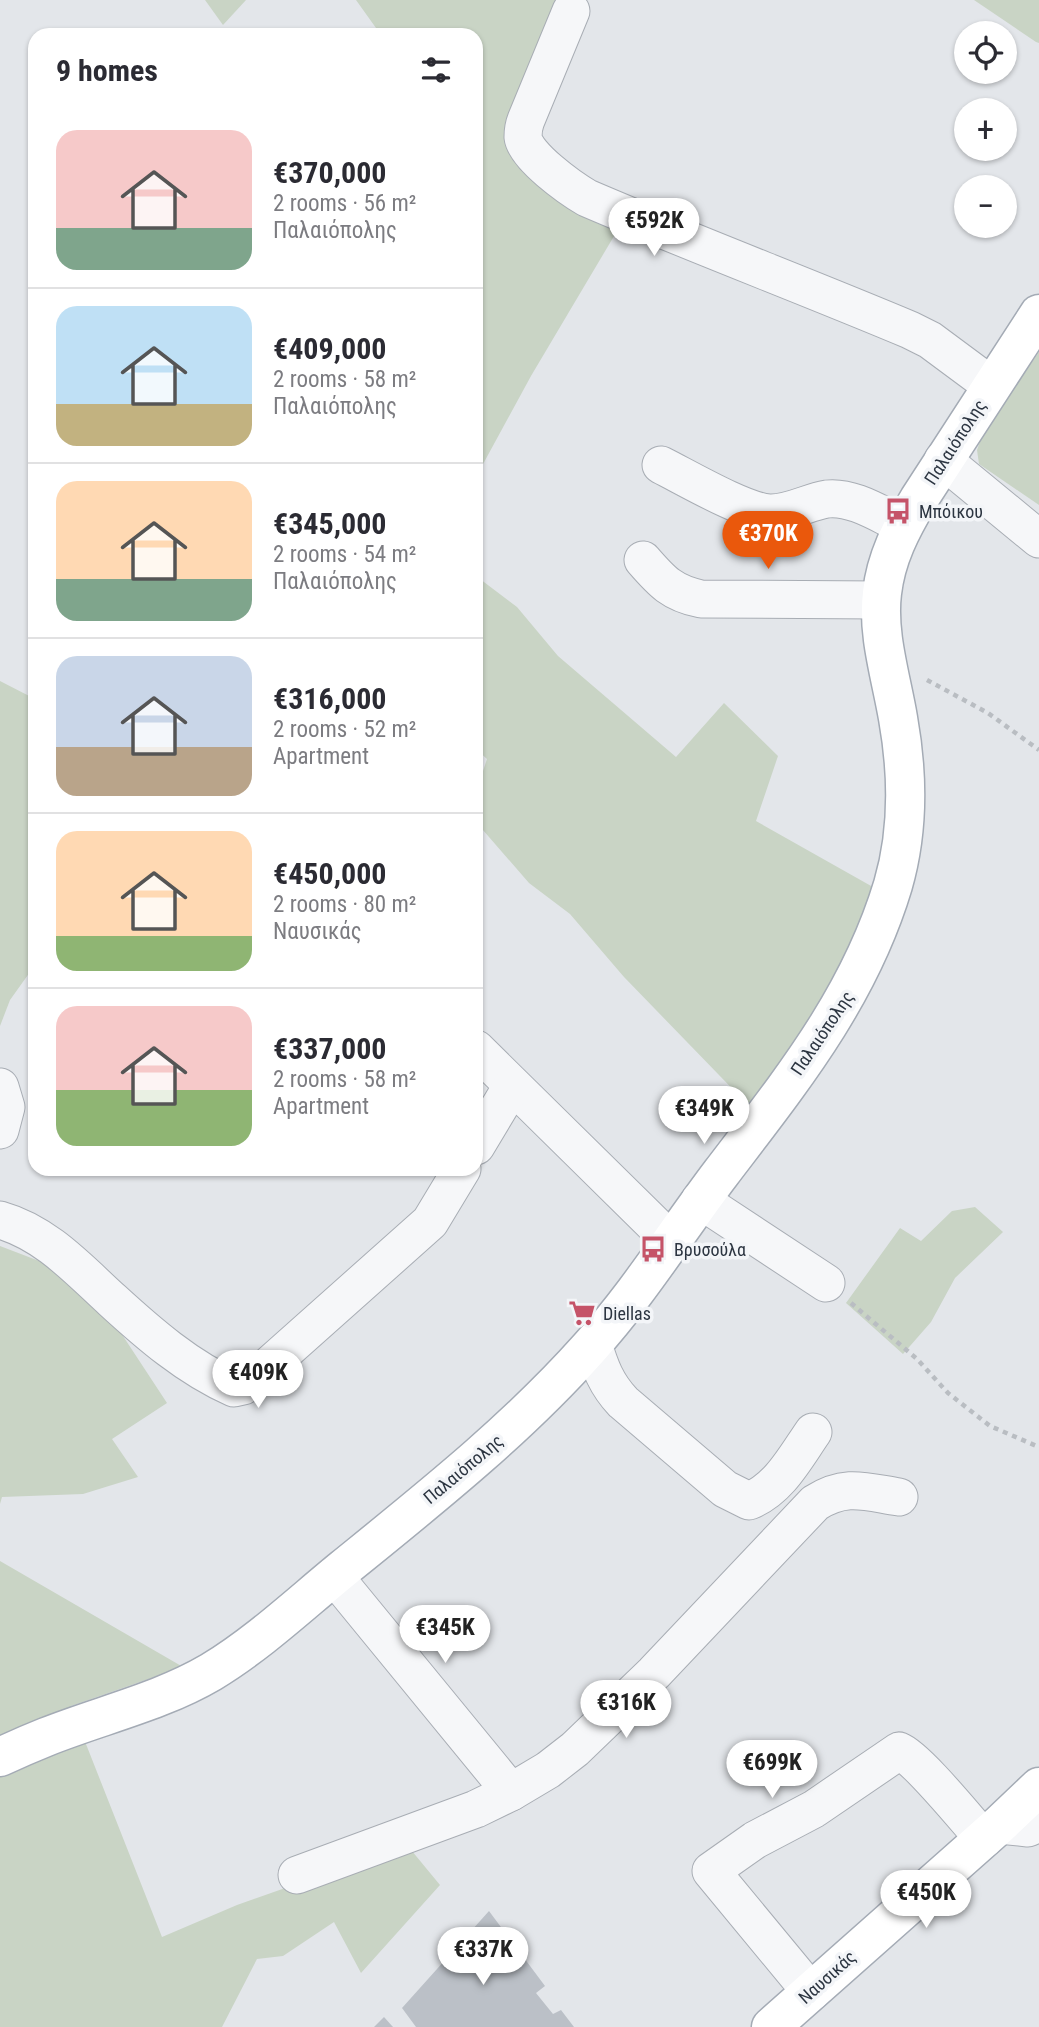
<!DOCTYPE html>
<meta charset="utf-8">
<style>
:root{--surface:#fff;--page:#f2f2f3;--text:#2b2b33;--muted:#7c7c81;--line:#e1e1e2;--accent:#ea580c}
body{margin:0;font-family:"Roboto Condensed",sans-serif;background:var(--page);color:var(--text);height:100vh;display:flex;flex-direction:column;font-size:26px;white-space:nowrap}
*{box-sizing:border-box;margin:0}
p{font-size:23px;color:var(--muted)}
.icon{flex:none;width:38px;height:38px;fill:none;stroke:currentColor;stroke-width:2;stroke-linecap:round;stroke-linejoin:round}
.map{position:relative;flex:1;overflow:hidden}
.side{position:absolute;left:28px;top:28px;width:455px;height:1148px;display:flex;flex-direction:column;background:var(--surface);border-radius:21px;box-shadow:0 2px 5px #0004}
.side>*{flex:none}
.tools{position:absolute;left:954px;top:21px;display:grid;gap:14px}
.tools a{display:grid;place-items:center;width:63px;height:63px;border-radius:50%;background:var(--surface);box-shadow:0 2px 5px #0004;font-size:35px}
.price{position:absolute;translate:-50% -60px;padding:0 16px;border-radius:24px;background:#fff;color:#222;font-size:23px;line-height:46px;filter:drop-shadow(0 2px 4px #0008)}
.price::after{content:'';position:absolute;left:50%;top:42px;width:21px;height:16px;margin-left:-10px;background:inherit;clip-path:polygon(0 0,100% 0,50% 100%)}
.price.on{background:var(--accent);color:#fff}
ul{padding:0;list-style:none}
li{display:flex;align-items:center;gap:21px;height:175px;padding:0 28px}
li+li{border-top:2px solid var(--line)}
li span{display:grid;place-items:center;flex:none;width:196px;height:140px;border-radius:21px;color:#555}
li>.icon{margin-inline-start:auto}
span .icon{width:84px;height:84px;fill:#fffc;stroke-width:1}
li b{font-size:30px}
h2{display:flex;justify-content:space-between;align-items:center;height:84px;padding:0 28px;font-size:30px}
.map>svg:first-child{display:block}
.green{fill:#c9d4c5}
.building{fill:#bbc0c7}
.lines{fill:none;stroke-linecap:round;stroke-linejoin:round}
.minor-casing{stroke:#a8adb4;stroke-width:39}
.major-casing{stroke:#a4abb5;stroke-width:41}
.path{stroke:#b9bdc2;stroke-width:4.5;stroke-dasharray:5 5;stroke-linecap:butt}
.minor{stroke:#f6f7f9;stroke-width:37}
.major{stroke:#fff;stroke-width:38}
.labels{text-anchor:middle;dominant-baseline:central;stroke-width:7;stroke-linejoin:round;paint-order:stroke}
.street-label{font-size:18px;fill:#2c3541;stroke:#f3f5f8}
.poi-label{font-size:18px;fill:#2c3541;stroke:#f3f5f8;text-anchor:start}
</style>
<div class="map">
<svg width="1039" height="2027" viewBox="0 0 1039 2027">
<rect width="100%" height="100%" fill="#e3e6ea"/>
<g class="green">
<polygon points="205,0 246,0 223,25"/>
<polygon points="356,0 555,0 559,3 512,133 620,226 531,376 476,477 476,35 381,35"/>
<polygon points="974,0 1039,0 1039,43 1036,42"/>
<polygon points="1039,352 1039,505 979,464 977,450 983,433"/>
<polygon points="476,576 517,607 558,656 676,757 724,703 778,756 756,821 880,891 828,995 750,1107 624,977 570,914 529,883 476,822 476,792 487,759 476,749"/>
<polygon points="0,681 35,699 35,965 10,1000 0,1026"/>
<polygon points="975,1207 1003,1232 955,1278 931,1322 903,1354 846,1303 900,1228 921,1241 952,1211"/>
<polygon points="0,1246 47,1264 121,1333 167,1403 112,1439 138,1477 83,1494 2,1497 0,1504"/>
<polygon points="0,1561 183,1667 71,1706 162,1937 237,1905 407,1845 440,1885 361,1973 334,1922 283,1956 257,1959 222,2027 0,2027"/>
</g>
<g class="building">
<polygon points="489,1911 545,1986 536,1993 553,2014 561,2010 574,2027 416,2027 402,2008"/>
<polygon points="384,2017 393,2027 374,2027"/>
</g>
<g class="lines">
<g class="minor-casing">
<g id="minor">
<path d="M571 11 526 120C524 125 523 132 523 137 525 156 570 188 587 198 694 244 803 285 910 330L930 340 992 386"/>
<polyline points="943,460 1039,539"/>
<path d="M661 465C687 478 743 511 769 513 789 514 808 502 827 499 853 496 881 515 903 525"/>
<path d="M643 560C662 582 672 593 701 599L881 600"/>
<polyline points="476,1049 671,1241"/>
<polyline points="0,1087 6,1107 0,1130"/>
<polyline points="476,1146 512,1086"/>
<polyline points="700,1200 826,1283"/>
<path d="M0 1220C46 1233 78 1269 112 1300 148 1333 188 1368 234 1388L243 1386 255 1378 430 1222 462 1169"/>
<path d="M593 1344C600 1367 606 1384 623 1402L725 1489 749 1501C779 1489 795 1458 813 1432"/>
<polyline points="334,1576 511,1792"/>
<polyline points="999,1825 1028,1828 1039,1823"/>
<path d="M297 1875 476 1809 511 1792 548 1770 575 1749 654 1673 815 1503C846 1483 866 1492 899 1497"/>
<path d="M811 1992 711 1871 755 1840 814 1809 899 1751C917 1758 967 1820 984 1839"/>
</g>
</g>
<g class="major-casing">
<g id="major">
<path d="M0 1757C15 1750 31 1743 46 1737 101 1715 160 1702 211 1672 259 1643 301 1603 344 1568 429 1499 516 1430 589 1348 638 1294 677 1231 721 1173 791 1081 859 998 893 885 909 830 908 774 898 718 891 677 877 634 882 593 886 558 901 529 919 499L1039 314"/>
<polyline points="771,2027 999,1825 1039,1787"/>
</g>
</g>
<g class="path">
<polyline points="927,680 988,713 1039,750"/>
<polyline points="851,1303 917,1359 948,1393 990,1426 1039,1447"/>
</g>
<use href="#minor" class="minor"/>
<use href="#major" class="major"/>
</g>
<defs>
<g id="bus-bare" transform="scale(2.1)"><path d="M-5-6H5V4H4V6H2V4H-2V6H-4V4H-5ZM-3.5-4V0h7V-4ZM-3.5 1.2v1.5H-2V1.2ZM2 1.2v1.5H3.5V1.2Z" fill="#c55368" stroke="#f3f5f8" stroke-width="2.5" paint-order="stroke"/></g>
<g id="supermarket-bare" transform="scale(2.1)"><path d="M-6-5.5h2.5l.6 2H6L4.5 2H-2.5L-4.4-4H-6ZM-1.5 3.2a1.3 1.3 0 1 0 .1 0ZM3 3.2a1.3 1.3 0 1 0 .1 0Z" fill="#c55368" stroke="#f3f5f8" stroke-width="2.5" paint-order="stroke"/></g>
</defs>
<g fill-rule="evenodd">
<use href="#bus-bare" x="898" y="511"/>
<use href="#bus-bare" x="653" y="1249"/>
<use href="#supermarket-bare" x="582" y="1313"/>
</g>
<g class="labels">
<g class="street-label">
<text transform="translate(955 442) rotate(-57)">Παλαιόπολης</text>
<text transform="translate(822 1033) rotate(-56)">Παλαιόπολης</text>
<text transform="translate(463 1469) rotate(-40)">Παλαιόπολης</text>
<text transform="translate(827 1977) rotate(-42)">Ναυσικάς</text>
</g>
<g class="poi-label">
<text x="919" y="511">Μπόικου</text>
<text x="674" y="1249">Βρυσούλα</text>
<text x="603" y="1313">Diellas</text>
</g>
</g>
</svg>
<div class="tools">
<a><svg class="icon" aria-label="locate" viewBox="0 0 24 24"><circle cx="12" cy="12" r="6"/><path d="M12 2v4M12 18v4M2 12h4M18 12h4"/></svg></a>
<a>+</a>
<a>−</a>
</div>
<b class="price" style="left:654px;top:258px">€592K</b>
<b class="price on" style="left:768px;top:571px">€370K</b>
<b class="price" style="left:704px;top:1146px">€349K</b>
<b class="price" style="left:258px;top:1410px">€409K</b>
<b class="price" style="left:445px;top:1665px">€345K</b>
<b class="price" style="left:626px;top:1740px">€316K</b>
<b class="price" style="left:772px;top:1800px">€699K</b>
<b class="price" style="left:926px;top:1930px">€450K</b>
<b class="price" style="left:483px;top:1987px">€337K</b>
<section class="side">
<h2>9 homes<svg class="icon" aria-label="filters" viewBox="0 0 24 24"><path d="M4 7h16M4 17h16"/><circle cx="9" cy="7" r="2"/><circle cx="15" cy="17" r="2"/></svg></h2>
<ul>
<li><span style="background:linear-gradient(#f6c9c9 70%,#7fa58c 0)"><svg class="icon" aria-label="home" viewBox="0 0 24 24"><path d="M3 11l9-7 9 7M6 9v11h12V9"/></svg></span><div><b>€370,000</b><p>2 rooms · 56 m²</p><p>Παλαιόπολης</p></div></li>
<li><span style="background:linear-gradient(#bfe0f5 70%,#c2b280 0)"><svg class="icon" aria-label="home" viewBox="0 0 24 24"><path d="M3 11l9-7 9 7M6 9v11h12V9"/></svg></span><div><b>€409,000</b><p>2 rooms · 58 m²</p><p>Παλαιόπολης</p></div></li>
<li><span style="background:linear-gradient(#ffd9b3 70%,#7fa58c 0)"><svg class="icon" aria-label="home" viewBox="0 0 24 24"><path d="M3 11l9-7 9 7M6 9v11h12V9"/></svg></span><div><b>€345,000</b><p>2 rooms · 54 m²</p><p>Παλαιόπολης</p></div></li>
<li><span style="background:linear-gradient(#c9d6e8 65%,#b9a48a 0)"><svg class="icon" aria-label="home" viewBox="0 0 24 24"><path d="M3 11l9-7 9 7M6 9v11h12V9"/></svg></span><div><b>€316,000</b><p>2 rooms · 52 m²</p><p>Apartment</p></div></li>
<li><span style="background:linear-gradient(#ffd9b3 75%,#8fb573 0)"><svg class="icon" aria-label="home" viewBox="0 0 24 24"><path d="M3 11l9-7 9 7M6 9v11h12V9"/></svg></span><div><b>€450,000</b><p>2 rooms · 80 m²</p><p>Ναυσικάς</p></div></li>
<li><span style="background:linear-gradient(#f6c9c9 60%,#8fb573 0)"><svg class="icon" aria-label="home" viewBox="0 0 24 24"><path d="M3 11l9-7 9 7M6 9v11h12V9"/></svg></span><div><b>€337,000</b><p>2 rooms · 58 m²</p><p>Apartment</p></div></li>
</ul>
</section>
</div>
